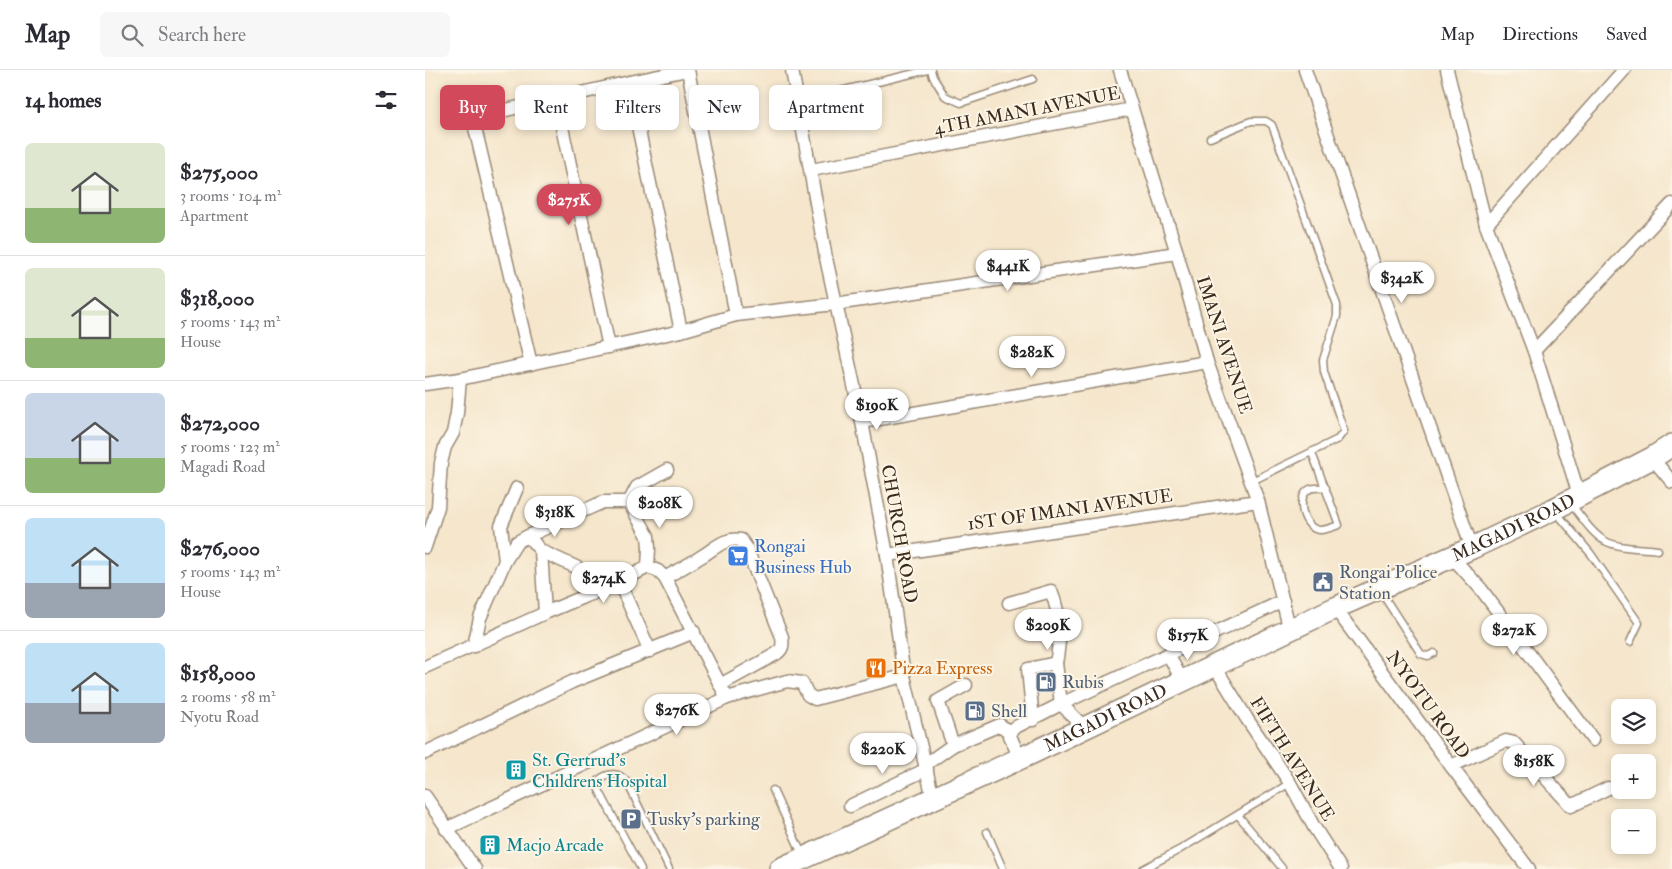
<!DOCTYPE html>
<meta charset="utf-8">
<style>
:root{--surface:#fff;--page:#f7f7f7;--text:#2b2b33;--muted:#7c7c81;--line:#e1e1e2;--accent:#d1495b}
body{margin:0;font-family:"IM FELL Double Pica",serif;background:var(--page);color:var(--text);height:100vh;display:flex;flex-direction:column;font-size:19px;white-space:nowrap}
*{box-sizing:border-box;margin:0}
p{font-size:16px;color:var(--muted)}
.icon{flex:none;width:28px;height:28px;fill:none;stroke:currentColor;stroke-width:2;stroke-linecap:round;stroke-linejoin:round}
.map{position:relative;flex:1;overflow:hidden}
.details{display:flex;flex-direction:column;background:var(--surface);width:425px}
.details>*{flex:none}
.top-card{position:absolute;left:15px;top:15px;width:475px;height:45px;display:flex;gap:10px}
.tools{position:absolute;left:1186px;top:629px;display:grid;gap:10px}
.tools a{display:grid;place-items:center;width:45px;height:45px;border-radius:8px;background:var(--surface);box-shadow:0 2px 8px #0003;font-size:25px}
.price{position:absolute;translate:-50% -42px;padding:0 11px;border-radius:18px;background:#fff;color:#222;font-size:16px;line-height:32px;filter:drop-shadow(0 1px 2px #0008)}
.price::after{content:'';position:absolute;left:50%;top:30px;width:15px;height:11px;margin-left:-8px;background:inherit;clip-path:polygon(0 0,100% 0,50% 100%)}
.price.current{background:var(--accent);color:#fff}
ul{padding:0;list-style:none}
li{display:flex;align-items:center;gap:15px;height:125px;padding:0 25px}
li+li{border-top:1px solid var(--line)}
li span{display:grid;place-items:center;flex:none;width:140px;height:100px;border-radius:8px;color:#555}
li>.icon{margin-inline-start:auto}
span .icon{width:60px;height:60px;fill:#fffc;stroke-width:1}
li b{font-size:21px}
h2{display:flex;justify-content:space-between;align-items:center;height:60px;padding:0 25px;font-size:21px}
.chip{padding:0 18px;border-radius:8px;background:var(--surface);box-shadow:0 2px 8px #0003;font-size:18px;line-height:45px}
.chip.current{background:var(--accent);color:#fff}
header{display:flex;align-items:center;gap:30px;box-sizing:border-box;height:70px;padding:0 25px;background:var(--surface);border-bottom:1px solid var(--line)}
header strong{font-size:24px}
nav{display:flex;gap:28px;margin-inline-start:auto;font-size:18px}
.search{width:350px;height:45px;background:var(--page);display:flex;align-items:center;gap:12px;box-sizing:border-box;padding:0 18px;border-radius:8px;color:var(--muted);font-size:19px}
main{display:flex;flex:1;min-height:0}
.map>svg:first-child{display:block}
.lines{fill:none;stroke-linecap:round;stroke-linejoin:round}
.service-casing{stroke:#988875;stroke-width:9}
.minor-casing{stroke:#988875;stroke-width:15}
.trunk-casing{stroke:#988875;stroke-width:24}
.service{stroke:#fff;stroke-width:6}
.minor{stroke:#fff;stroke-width:12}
.trunk{stroke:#fff;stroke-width:21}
.labels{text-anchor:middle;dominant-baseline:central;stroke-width:4;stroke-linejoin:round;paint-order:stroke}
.street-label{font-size:18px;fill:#3b2a1e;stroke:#fcf5e5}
.shop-label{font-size:18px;fill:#366cbe;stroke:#fcf5e5;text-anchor:start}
.service-label{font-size:18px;fill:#4e5e75;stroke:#fcf5e5;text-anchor:start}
.food-label{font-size:18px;fill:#c56008;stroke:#fcf5e5;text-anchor:start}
.culture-label{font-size:18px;fill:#0d838f;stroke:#fcf5e5;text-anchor:start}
</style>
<header>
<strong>Map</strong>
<div class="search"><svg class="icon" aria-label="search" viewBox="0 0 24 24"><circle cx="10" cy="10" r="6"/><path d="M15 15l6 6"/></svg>Search here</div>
<nav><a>Map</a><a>Directions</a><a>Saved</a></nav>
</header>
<main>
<section class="details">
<h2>14 homes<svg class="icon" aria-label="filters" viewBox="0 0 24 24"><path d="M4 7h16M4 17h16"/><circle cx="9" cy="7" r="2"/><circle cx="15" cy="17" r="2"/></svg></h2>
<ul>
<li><span style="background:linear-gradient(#dfe7d0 65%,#8fb573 0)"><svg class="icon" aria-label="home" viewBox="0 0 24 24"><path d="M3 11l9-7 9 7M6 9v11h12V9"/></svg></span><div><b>$275,000</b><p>3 rooms · 104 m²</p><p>Apartment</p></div></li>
<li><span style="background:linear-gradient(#dfe7d0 70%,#8fb573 0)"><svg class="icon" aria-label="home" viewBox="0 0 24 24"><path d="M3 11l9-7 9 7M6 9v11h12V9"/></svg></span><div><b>$318,000</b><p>5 rooms · 143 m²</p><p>House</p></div></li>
<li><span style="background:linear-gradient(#c9d6e8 65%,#8fb573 0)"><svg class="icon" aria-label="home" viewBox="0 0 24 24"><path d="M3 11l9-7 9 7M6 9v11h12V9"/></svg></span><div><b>$272,000</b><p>5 rooms · 123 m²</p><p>Magadi Road</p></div></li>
<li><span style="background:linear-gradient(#bfe0f5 65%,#9aa5b1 0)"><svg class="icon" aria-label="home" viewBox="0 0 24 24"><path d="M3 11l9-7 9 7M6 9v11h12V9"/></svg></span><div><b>$276,000</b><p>5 rooms · 143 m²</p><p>House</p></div></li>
<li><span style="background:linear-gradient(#bfe0f5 60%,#9aa5b1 0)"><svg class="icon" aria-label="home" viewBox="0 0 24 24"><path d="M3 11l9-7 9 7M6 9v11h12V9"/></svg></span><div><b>$158,000</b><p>2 rooms · 58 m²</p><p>Nyotu Road</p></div></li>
</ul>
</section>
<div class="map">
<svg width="1247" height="799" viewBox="0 0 1247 799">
<rect width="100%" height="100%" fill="#fcf5e5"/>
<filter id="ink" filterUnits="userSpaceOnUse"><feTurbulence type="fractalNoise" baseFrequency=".02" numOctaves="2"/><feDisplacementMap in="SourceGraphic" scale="10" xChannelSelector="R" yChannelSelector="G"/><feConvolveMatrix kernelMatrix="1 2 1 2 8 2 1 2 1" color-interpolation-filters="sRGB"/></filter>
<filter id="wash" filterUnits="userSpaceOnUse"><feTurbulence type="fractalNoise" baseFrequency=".0096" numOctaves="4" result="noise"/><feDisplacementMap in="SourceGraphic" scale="20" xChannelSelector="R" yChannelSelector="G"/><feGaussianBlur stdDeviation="1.12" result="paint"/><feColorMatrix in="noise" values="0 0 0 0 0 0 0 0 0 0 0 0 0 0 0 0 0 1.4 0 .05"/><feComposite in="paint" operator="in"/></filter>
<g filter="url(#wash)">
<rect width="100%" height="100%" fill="#f5e6cc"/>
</g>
<g filter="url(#ink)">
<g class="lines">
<g class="service-casing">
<g id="service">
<polyline points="506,0 508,7 520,26 536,33 608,9"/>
<polyline points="373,31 503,0"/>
<polyline points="785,68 826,51 841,51 847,55 912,235 912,246 898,290 899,302 919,361 913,369 827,411"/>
<path d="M887 383 914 455C908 457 901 460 895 460 879 460 869 427 885 419 889 417 896 418 901 418"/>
<path d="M1146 434C1156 446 1166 463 1180 471 1196 479 1216 478 1233 480"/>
<polyline points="1131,442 1166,484 1214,553 1205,572"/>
<polyline points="956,522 996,584 1003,586 1009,583"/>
<polyline points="348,720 377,784"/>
<polyline points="813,745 857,798"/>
<polyline points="562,762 578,799"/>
<path d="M216 799 175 722 173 718 174 710C183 702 195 702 202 712L244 799"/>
<polyline points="718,799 754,780 865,713"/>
</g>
</g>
<g class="minor-casing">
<g id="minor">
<polyline points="263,0 311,245"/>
<polyline points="367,0 401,188 437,352 462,485 479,606 508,728"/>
<polyline points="695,0 752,183 782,292 833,431 865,561"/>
<polyline points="880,0 1047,478"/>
<polyline points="1022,0 1061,155 1109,281 1154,425"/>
<polyline points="131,29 184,277"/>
<polyline points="386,100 707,39"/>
<polyline points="1061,155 1199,0"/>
<polyline points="256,261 205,18 205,12 262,0"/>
<polyline points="1109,281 1247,134"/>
<polyline points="106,294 50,58 52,51 59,45 205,12"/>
<polyline points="0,314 35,309 256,261 311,245 410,234 752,183"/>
<polyline points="437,352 782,292"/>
<polyline points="1227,388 1247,412"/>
<polyline points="204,432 223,466 224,478 223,497"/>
<polyline points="103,466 116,481 120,543"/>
<polyline points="0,477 13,437 16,393 20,377 28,363 32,343 35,309"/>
<polyline points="116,481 153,498 157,502 167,524"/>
<polyline points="462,485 833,431"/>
<polyline points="1027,487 1056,519 1168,670"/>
<polyline points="80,491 76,456 92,418"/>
<path d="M240 508C251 501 263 495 274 488 289 480 298 467 316 470L321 477 357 567C358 575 358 579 351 584L295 615"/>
<polyline points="194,512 225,581"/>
<path d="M584 533 626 521C636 546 636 567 631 593"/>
<polyline points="910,538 1026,696 1104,799"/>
<polyline points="49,576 55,548 80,491 92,472 103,466 178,432 204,432 212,417 242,400"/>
<polyline points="743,584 758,612"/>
<polyline points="0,597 120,543 194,512 223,497 233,501 240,508 302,628"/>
<polyline points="790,597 822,649 865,713 889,757 916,799"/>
<polyline points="608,650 603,599 631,593 636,634 660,658"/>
<polyline points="528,675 513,631 541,615"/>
<polyline points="0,683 147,612 269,562"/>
<polyline points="595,689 583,661 636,634 858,531"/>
<polyline points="501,694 528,675 575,655 583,661"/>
<polyline points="1026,696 1081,671 1089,673 1146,736 1183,718"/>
<polyline points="0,726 50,799"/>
<polyline points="425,736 502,699"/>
<polyline points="21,759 302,628 362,611 377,613 383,625 390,629 479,606"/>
</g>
</g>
<g class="trunk-casing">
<g id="trunk">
<path id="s1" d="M355 799 607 683 910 538 1047 478 1125 441 1227 388 1247 375"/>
</g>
</g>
<use href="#service" class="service"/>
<use href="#minor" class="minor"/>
<use href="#trunk" class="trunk"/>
</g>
</g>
<defs>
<g id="supermarket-square" transform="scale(1.125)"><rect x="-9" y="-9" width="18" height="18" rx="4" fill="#3f7fe0" stroke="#fcf5e5"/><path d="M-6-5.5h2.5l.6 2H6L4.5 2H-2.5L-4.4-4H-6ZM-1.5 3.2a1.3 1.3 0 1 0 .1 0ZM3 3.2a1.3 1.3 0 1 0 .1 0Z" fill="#fff"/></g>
<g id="civic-square" transform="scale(1.125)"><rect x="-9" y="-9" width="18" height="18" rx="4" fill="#5c6f8a" stroke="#fcf5e5"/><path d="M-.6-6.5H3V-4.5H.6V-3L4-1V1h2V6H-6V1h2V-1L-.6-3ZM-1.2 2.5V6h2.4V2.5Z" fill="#fff"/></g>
<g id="restaurant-square" transform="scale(1.125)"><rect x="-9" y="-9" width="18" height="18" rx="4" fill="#e8710a" stroke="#fcf5e5"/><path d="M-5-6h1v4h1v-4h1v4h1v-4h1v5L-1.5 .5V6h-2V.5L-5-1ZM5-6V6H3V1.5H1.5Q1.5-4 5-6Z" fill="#fff"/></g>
<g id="fuel-square" transform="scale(1.125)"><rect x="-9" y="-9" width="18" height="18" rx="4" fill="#5c6f8a" stroke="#fcf5e5"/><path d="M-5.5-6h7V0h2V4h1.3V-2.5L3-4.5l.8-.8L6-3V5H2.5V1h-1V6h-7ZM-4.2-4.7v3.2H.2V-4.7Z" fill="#fff"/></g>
<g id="building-square" transform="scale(1.125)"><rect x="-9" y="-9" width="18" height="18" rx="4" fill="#0f9aa8" stroke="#fcf5e5"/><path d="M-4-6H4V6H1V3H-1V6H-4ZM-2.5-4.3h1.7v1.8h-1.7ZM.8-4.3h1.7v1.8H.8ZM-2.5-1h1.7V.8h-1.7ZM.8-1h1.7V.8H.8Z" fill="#fff"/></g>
<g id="parking-square" transform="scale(1.125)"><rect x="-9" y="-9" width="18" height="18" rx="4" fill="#5c6f8a" stroke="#fcf5e5"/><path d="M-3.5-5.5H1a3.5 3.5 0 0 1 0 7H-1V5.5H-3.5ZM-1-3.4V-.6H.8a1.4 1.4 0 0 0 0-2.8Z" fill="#fff"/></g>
</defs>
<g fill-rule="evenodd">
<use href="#supermarket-square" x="313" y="486"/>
<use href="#civic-square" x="898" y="512"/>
<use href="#restaurant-square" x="451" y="598"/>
<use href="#fuel-square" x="621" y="612"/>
<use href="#fuel-square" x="550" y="641"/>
<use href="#building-square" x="91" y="700"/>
<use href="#parking-square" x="206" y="749"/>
<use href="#building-square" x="65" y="775"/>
</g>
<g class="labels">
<g class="street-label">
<text transform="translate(602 41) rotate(-11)">4TH AMANI AVENUE</text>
<text transform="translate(799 275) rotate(72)">IMANI AVENUE</text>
<text transform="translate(645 440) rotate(-8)">1ST OF IMANI AVENUE</text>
<text stroke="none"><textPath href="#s1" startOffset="809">MAGADI ROAD</textPath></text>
<text transform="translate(474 464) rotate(80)">CHURCH ROAD</text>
<text transform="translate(1003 635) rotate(54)">NYOTU ROAD</text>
<text stroke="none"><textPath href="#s1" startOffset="359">MAGADI ROAD</textPath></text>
<text transform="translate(867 689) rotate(58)">FIFTH AVENUE</text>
</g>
<g class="shop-label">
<text x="329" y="476">Rongai<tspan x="329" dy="21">Business Hub</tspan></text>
</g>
<g class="service-label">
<text x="914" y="502">Rongai Police<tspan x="914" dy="21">Station</tspan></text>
<text x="637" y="612">Rubis</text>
<text x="566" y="641">Shell</text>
<text x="222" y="749">Tusky's parking</text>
</g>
<g class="food-label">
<text x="467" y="598">Pizza Express</text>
</g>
<g class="culture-label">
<text x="107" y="690">St. Gertrud's<tspan x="107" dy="21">Childrens Hospital</tspan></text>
<text x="81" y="775">Macjo Arcade</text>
</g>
</g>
</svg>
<div class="tools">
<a><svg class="icon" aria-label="layers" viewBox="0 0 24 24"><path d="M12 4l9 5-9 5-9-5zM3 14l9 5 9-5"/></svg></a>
<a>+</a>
<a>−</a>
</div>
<b class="price current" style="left:144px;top:156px">$275K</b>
<b class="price" style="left:583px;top:222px">$441K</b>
<b class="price" style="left:977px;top:234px">$342K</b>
<b class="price" style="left:607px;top:308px">$282K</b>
<b class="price" style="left:452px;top:361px">$190K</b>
<b class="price" style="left:235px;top:459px">$208K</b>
<b class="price" style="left:130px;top:468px">$318K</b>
<b class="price" style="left:179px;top:534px">$274K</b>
<b class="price" style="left:623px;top:581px">$209K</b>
<b class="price" style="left:1089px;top:586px">$272K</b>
<b class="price" style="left:763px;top:591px">$157K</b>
<b class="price" style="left:252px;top:666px">$276K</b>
<b class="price" style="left:458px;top:705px">$220K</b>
<b class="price" style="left:1109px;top:717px">$158K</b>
<div class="top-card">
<a class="chip current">Buy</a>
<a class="chip">Rent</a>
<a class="chip">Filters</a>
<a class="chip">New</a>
<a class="chip">Apartment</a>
</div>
</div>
</main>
